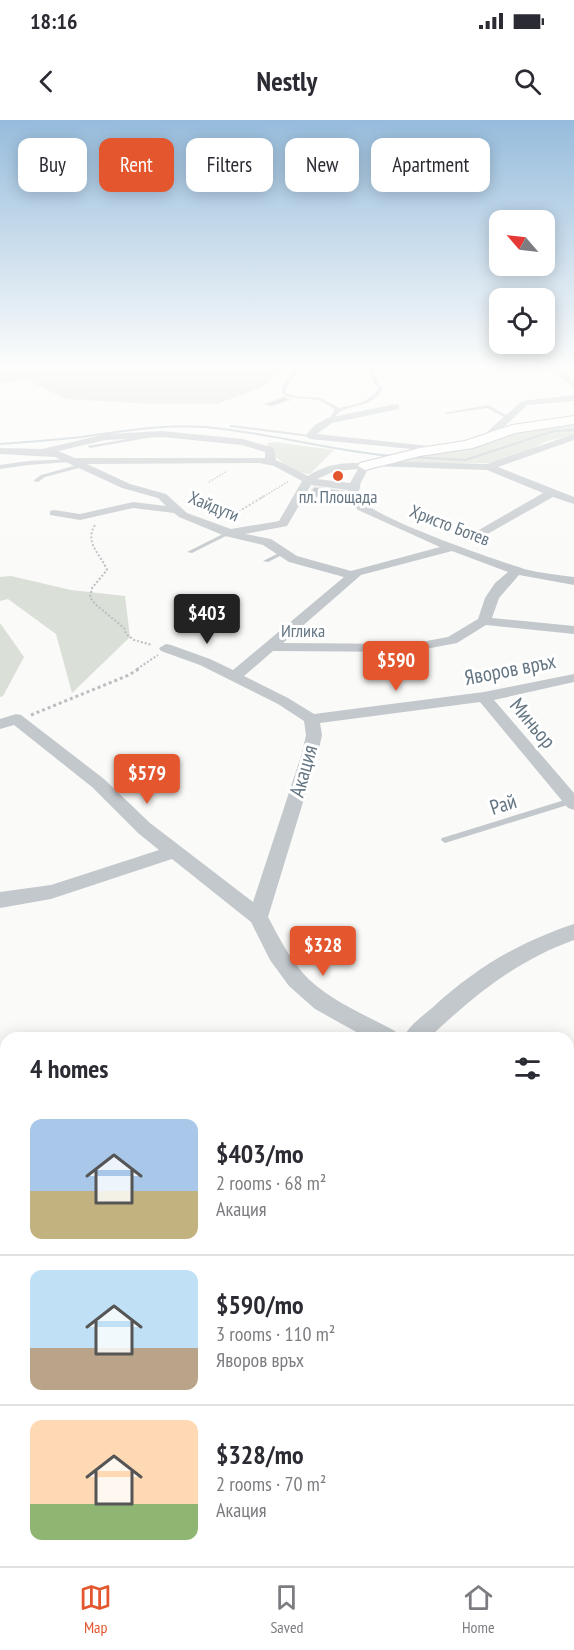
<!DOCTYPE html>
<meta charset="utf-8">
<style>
:root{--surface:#fff;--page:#f2f2f3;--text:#2b2b33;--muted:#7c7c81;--line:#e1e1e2;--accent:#e4572e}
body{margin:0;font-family:"PT Sans Narrow",sans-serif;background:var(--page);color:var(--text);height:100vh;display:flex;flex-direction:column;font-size:22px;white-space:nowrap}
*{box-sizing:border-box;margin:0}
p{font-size:20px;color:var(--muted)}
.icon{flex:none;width:33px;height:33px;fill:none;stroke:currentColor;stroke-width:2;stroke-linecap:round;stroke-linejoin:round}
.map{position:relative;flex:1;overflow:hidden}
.panel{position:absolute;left:0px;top:912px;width:574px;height:534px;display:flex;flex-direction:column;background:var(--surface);border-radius:18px 18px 0 0;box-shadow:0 3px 15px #0003}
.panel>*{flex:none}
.banner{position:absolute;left:18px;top:18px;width:538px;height:54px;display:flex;gap:12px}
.needle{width:39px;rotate:298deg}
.fabs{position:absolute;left:489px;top:90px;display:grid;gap:12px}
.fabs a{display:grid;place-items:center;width:66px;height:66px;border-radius:12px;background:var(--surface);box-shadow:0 3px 15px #0003;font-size:30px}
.price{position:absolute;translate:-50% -51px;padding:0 14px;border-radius:6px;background:var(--accent);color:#fff;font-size:20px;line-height:39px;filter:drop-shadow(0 2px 3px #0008)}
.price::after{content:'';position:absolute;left:50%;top:36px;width:18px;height:14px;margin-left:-9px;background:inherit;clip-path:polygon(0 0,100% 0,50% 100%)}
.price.active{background:#222;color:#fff}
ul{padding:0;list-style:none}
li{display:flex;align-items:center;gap:18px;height:150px;padding:0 30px}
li+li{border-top:2px solid var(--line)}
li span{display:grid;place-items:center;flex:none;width:168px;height:120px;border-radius:12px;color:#555}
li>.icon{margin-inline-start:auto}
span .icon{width:72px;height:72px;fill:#fffc;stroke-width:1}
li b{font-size:26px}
h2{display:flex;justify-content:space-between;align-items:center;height:72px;padding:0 30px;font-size:26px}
.tag{padding:0 21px;border-radius:12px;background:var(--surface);box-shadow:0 3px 15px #0003;font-size:21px;line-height:54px}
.tag.active{background:var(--accent);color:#fff}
.status{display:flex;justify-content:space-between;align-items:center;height:42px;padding:0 30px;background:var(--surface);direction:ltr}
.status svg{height:16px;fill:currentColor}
header{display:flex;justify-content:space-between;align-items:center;height:78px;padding:0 30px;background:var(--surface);font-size:27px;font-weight:800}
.menu{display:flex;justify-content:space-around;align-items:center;height:84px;border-top:2px solid var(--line);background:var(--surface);font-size:16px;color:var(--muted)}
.menu a{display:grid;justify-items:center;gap:3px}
.menu .active{color:var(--accent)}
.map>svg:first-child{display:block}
.green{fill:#dadfd7}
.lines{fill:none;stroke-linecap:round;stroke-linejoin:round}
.stream{stroke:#bbc7cb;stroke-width:2}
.building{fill:#aab3b9;stroke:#dcdcda;stroke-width:1.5}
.secondary-casing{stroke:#b3babf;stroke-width:2}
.path-far3{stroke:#bbbfc2;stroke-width:1.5;stroke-dasharray:1.5 1.5;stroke-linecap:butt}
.path-far2{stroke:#bbbfc2;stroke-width:2;stroke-dasharray:2 2;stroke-linecap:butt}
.path-far1{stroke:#bbbfc2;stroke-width:3;stroke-dasharray:3 3;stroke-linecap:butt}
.path{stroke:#bbbfc2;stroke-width:4.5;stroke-dasharray:4.5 4.5;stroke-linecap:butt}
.lane{fill:#c3c8cc;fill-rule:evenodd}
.street{fill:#c3c8cc;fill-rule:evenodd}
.secondary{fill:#fff;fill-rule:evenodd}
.poi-dot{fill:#e4572e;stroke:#fff;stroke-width:2}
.labels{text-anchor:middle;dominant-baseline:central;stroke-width:6;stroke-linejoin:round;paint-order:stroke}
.far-poi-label{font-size:18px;fill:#657683;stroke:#fff}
.far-street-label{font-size:18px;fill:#657683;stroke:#fff}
.street-label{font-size:21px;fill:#657683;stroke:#fff}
</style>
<div class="status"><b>18:16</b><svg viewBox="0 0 49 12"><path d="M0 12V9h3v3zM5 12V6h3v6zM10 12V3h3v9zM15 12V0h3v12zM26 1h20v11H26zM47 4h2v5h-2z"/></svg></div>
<header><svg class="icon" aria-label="back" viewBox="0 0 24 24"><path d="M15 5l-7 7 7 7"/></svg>Nestly<svg class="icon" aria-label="search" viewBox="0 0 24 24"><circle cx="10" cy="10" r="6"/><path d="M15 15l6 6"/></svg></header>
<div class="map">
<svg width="574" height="1446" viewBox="0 0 574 1446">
<rect width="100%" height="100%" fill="#fafaf8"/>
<g class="green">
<polygon points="0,246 287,246 260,268 217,284 151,284 66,279 26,260 0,263"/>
<polygon points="412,246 486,246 486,251 420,253"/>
<polygon points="574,303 574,315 547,321 522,334 494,343 391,343 501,315"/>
<path d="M275 322 334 330 310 354C293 353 273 339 267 323Z"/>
<polygon points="11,456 71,470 125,476 130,517 72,573 56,514 8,479 0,481 0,457"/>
<polygon points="0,503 24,537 3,576 0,577"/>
</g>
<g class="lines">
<g class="stream">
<path d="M0 324C27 322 54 320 82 317 122 311 163 304 204 307 268 312 329 331 393 336"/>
<polyline points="410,337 465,340 554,311 574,310"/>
</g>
</g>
<g class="building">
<polygon points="284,277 290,280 271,286 265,284"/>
<polygon points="314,367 345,371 339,380 308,376"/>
</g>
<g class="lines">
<g class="secondary-casing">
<polygon id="secondary" points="574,296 574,304 515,313 473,328 420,336 365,350 358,346 360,343 420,328 465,321 512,305"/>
</g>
<g class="path-far3">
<polyline points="209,362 227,351"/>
<polyline points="261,378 289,361"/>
</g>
<g class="path-far2">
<polyline points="225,400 264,376"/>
<path d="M95 405C84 423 100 433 107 450L92 468 90 477 95 484 124 508 126 514 134 520 152 525"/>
<polyline points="137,549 158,535"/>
</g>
<polyline class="path-far1" points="31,595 129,555 140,548"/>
<polyline class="path" points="0,1121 6,1118"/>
<g class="lane">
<path d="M298 246H302L286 267V273L294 276 321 278 339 288C354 285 370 282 379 268L373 262 369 246H373L377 262 383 268C370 289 360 282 342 291 338 292 335 297 332 301H328V300L335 290C330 286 324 282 317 280 305 277 292 281 282 273V267Z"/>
<polygon points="488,285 510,297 506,298 487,288 446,294 444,293"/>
<polygon points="232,305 310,315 312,316 310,317 230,307 230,305"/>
<polygon points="145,316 147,317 147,318 90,328 87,326"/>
<polygon points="68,339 70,340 70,342 28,345 0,349 0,345 28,341"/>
<polygon points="81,344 83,345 83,347 45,357 38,362 33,361 41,355"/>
<polygon points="227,412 232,413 192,433 187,432"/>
<polygon points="281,432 286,433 268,442 263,441"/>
<polygon points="571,678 574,679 574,683 445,723 441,720 442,718"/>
</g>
<g class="street">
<polygon points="546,246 555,246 574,261 574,268"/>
<polygon points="574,275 574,281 528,285 489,320 480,318 522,281"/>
<polygon points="396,284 399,285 399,289 332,303 317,314 438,327 443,330 442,332 310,319 305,316 315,305 327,298"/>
<path d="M162 311 243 319 274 328 276 340 308 356C324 344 349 341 368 344L373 341 487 344 574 314V320L498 347 574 377V384L553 377 482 417H474L472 414 543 373 487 350 370 346 361 362 358 376C368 397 497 440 524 449 540 453 558 455 574 457V465L519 455 499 478 492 498 574 506V514L486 505 457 523 410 532 273 531 244 556 288 578 314 594 484 572 574 554V562L494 580 574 673V690L568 688 480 582 320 603 322 615 318 633 268 797C278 816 288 835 302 852 325 879 364 894 395 911L398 918H367L315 889 289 866 270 840 251 802 172 739 51 779 0 788V772L51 765 159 730 138 713 92 667 14 605 0 609V599L16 594 21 595 104 659 150 703 253 782 302 633 306 615 304 601 278 584 200 545 161 531 159 528 166 524 171 525 210 539 233 550 344 457 289 442 263 425 225 416 179 397 174 393 133 388 80 400 50 395V391L54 390 80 394 133 382 166 386 158 378 122 368 55 337 0 334V328L42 329 106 314ZM162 317 242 325 265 332V338H75L58 331 106 320ZM259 343 274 346 302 361 279 401 231 409 187 393 166 374 130 364 87 344ZM358 349 350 363 317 359 335 351ZM311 365 348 370V380L358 390 440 427 351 451 297 436 271 419 245 414 287 406ZM452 431 508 452 495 463 485 478 478 499 448 517 410 524 283 523 361 455Z"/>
<path d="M574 804V820C516 841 473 876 429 918H403C409 906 421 897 432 888 476 848 517 823 574 804Z"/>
<polygon points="568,1053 574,1055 574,1082 568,1080"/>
</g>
<use href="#secondary" class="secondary"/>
</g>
<linearGradient id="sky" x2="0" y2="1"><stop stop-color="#96bcdc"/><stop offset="0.55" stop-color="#fdfdfc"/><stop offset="1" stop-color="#fdfdfc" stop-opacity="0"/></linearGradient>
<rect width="574" height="448" fill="url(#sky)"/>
<circle class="poi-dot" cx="338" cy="356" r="6"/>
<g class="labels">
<g class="far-poi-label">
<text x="338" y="376">пл. Площада</text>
</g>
<g class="far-street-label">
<text transform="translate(214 386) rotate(22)">Хайдути</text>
<text transform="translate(450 405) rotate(21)">Христо Ботев</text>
<text x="303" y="510">Иглика</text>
</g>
<g class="street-label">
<text transform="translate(510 549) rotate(-11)">Яворов връх</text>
<text transform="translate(533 603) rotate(50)">Миньор</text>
<text transform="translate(303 651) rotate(-74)">Акация</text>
<text transform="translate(503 684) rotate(-18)">Рай</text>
</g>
</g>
</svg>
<div class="fabs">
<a><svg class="needle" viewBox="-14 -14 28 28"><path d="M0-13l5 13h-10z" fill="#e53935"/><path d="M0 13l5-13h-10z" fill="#7c7c81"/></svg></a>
<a><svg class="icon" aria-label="locate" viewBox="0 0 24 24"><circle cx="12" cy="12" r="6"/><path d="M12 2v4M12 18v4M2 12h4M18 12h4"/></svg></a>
</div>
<b class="price active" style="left:207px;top:525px">$403</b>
<b class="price" style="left:396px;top:572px">$590</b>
<b class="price" style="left:147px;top:685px">$579</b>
<b class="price" style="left:323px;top:857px">$328</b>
<div class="banner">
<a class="tag">Buy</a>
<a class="tag active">Rent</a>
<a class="tag">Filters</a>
<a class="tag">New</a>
<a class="tag">Apartment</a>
</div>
<section class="panel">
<h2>4 homes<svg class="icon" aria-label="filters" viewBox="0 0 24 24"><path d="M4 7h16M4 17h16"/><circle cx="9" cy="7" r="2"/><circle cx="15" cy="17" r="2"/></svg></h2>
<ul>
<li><span style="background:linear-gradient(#a9c7e8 60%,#c2b280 0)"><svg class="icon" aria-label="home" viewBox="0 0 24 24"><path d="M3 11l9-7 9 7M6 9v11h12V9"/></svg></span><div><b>$403/mo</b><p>2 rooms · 68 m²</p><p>Акация</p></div></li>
<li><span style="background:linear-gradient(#bfe0f5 65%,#b9a48a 0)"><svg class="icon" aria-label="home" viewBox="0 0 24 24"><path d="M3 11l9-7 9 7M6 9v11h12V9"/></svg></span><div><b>$590/mo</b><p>3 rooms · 110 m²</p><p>Яворов връх</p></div></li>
<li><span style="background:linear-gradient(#ffd9b3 70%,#8fb573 0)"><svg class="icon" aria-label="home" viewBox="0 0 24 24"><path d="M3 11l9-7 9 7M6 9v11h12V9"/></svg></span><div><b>$328/mo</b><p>2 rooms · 70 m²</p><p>Акация</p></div></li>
</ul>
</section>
</div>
<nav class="menu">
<a class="active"><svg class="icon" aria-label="map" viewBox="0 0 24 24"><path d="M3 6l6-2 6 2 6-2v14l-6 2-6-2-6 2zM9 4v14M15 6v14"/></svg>Map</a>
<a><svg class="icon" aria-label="saved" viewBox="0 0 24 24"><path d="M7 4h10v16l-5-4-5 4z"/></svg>Saved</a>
<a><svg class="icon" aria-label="home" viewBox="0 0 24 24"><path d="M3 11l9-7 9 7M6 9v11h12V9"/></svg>Home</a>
</nav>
